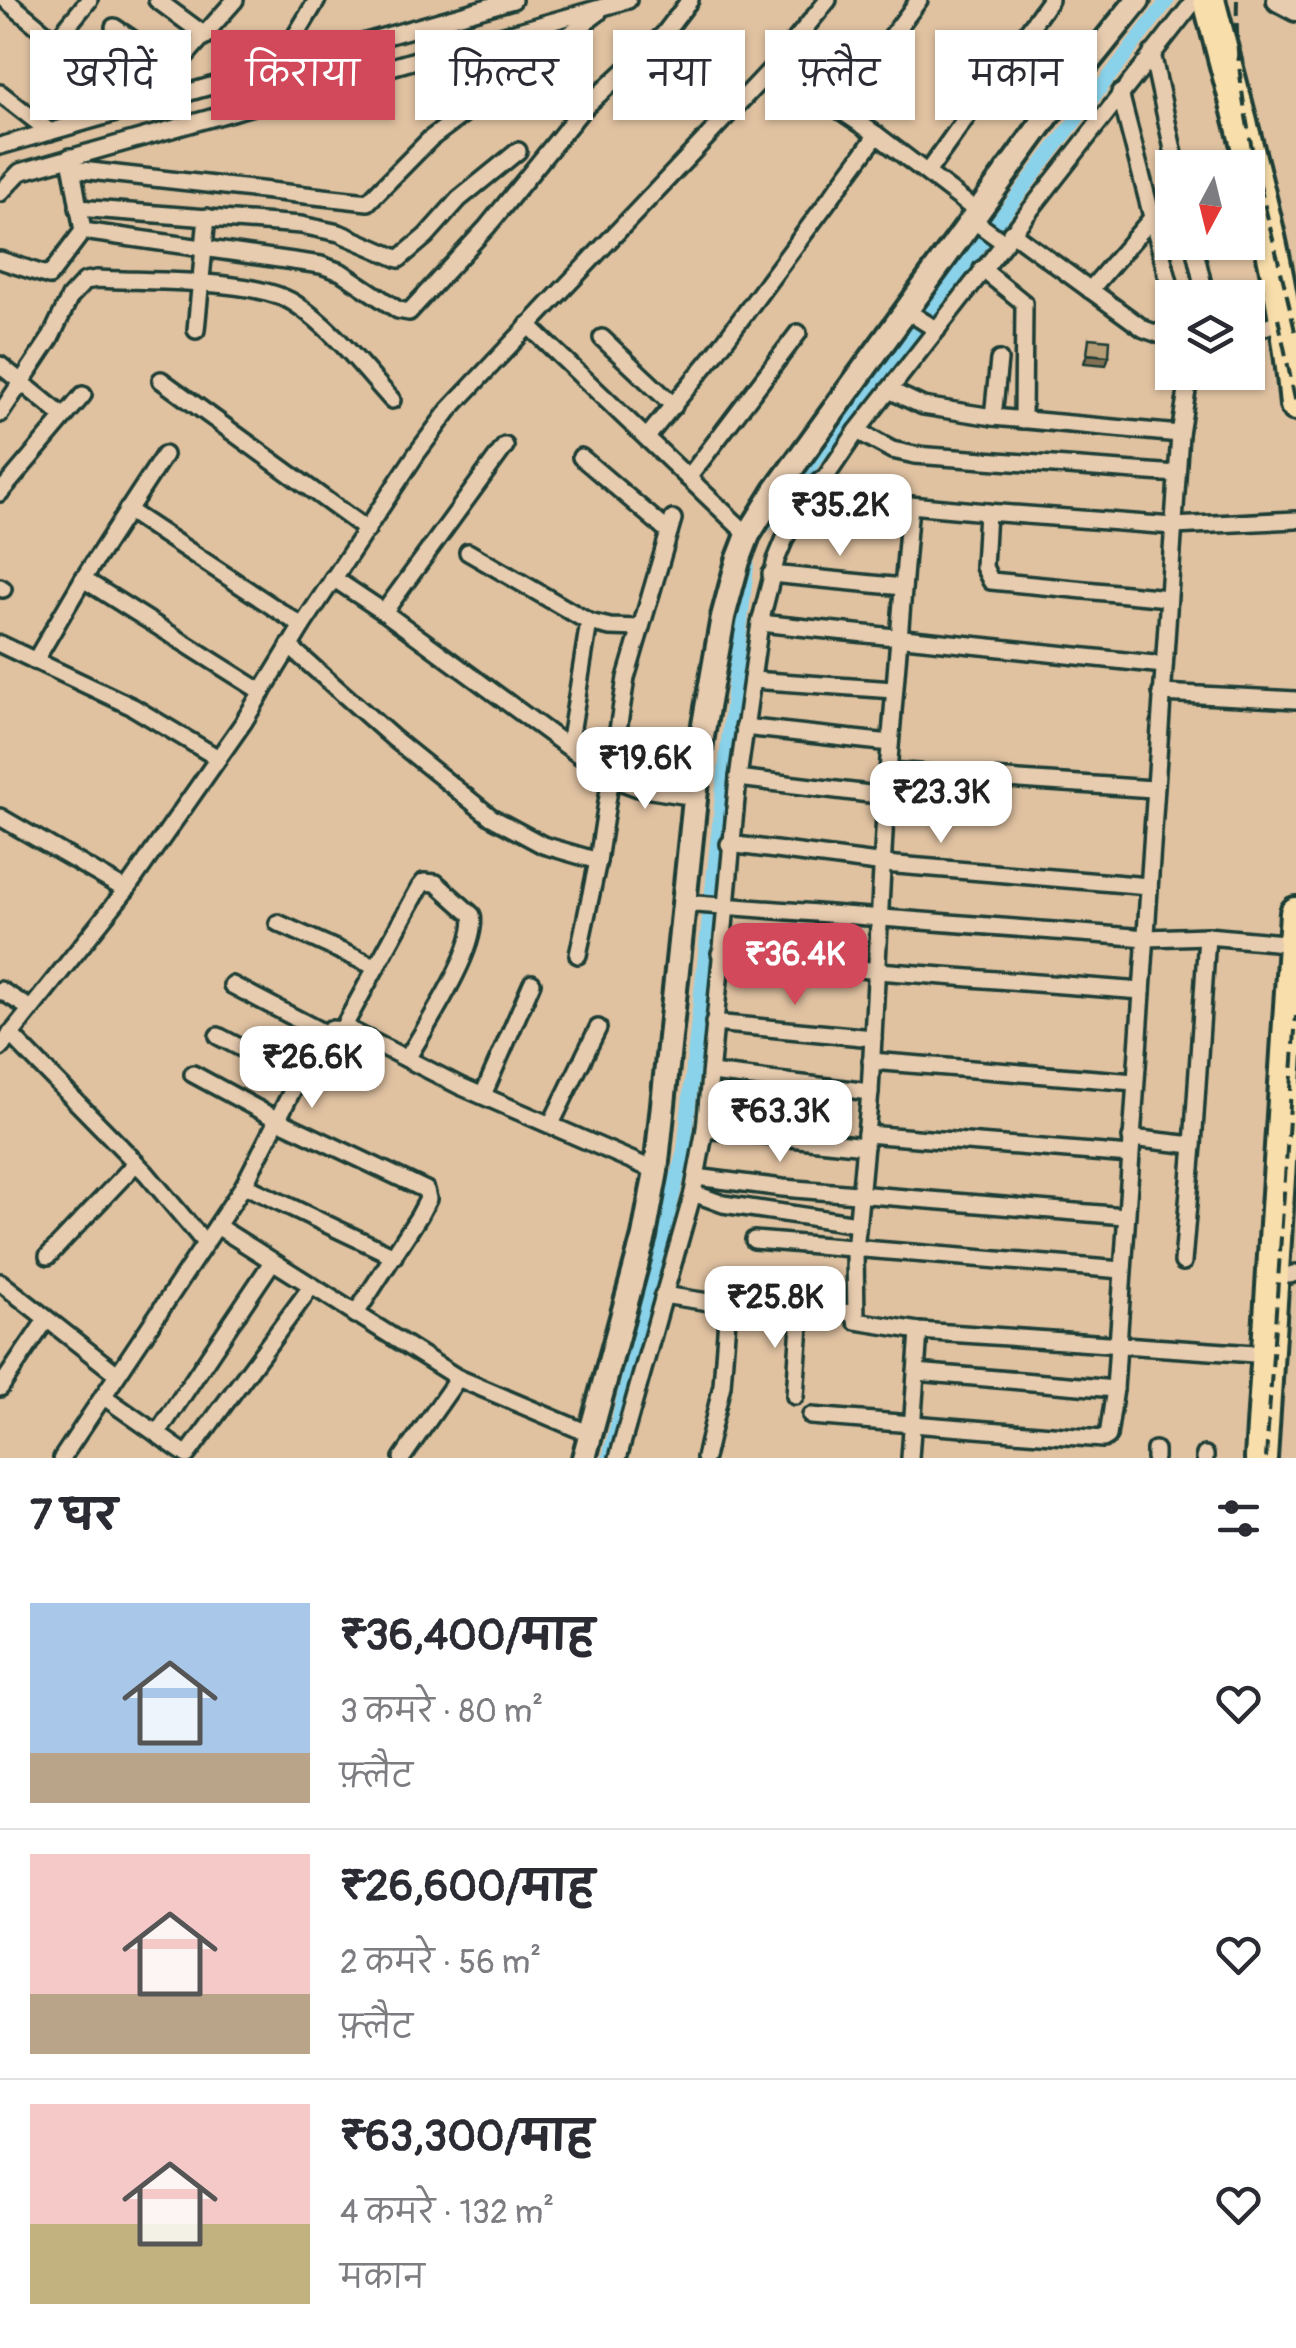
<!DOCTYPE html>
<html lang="hi">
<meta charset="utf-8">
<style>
:root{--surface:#fff;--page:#f7f7f7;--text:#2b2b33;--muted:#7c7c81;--line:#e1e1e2;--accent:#d1495b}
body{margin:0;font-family:Pangolin,"Playpen Sans Deva",sans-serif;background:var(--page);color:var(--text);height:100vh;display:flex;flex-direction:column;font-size:38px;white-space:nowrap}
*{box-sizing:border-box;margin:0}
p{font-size:32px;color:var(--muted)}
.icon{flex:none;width:55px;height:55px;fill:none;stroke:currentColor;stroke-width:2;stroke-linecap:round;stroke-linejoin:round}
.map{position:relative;height:1458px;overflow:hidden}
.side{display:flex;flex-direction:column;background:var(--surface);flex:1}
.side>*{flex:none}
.hud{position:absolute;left:30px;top:30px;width:1238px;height:90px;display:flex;gap:20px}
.needle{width:65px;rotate:187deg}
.fabs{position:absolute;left:1155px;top:150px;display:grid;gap:20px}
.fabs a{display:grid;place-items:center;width:110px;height:110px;border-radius:0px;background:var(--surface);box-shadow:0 2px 8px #0004;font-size:50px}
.price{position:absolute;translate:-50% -85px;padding:0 22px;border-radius:20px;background:#fff;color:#222;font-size:32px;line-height:65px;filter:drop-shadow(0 2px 5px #0008)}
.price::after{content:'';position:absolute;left:50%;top:60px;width:30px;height:22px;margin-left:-15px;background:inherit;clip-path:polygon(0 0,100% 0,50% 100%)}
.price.on{background:var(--accent);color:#fff}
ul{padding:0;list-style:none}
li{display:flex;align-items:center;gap:30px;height:250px;padding:0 30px}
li+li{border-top:2px solid var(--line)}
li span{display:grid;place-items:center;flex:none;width:280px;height:200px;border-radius:0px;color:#555}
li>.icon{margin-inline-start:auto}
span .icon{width:120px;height:120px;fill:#fffc;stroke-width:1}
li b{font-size:42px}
h2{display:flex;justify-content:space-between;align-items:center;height:120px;padding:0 30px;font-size:42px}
.tag{padding:0 35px;border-radius:0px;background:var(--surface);box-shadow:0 2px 8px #0004;font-size:35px;line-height:90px}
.tag.on{background:var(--accent);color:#fff}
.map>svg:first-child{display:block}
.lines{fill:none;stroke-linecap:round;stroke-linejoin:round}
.canal{stroke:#89d2ea;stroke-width:14}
.street-casing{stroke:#1f3d34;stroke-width:22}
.secondary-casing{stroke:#1f3d34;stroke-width:30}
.highway-casing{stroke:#1f3d34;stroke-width:38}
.street{stroke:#e8ccaf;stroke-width:15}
.secondary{stroke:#e8ccaf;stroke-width:22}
.highway{stroke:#f8deab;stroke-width:30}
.rail{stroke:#1f3d34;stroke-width:4;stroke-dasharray:15 8;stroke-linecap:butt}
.shaded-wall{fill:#816f53;stroke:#1f3d34;stroke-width:2.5}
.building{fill:#b89e77;stroke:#1f3d34;stroke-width:2.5}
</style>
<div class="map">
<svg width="1296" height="1458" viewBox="0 0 1296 1458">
<rect width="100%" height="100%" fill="#e0c2a1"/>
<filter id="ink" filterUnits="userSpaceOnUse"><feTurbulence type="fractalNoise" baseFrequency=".01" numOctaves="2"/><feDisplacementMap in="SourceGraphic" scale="20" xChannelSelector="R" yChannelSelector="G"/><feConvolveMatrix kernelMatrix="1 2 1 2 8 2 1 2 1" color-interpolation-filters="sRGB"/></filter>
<g filter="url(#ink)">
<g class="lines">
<g class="canal">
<polyline points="765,525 1168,0"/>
<polyline points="609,1458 684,1150 748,556"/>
</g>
<g class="street-casing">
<g id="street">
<polyline points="6,0 136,108"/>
<polyline points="157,0 206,36"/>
<polyline points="114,27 175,68"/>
<polyline points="56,40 89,0"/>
<polyline points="1152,53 1177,168"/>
<polyline points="774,66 877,135 978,212"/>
<polyline points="276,68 317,0"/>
<polyline points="0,93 50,132"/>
<polyline points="1120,93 1173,298"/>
<polyline points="142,105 235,0"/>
<polyline points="838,108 919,0"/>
<polyline points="0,146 513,0"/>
<polyline points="70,157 83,231 321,265 341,272 398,310 409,312 487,227 580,112 664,34 690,0"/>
<polyline points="72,169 368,202 430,139 598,13"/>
<polyline points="928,171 1050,0"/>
<polyline points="0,193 20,172 628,0"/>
<polyline points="78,208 301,225 339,233 399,259 426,236 459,199 518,151"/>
<polyline points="973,220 1003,242"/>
<polyline points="1011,232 1144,329 1172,339"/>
<polyline points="1193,242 1206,298"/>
<polyline points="0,260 49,276 83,231"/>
<polyline points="982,269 1024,303 1023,420"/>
<polyline points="1090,290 1152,218"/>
<polyline points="907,311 937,330"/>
<polyline points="528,325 748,535"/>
<polyline points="196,330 207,217"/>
<polyline points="1248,333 1284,320"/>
<polyline points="602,338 674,406"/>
<polyline points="0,365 64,417"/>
<polyline points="161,380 367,530"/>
<polyline points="889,390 923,406 993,417 1180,434"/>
<path d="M0 414 50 339 70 297 85 281 97 279C146 282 255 278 294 303 332 327 362 367 392 400"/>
<polyline points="993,417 999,360"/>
<polyline points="857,431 892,450 915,455 1177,474"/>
<polyline points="647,437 715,354 877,135"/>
<polyline points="581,457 669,532"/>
<polyline points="688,478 798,333"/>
<polyline points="821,480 854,496 910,505 987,512 1173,526 1296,520"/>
<polyline points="0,493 83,395"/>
<polyline points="910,505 886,796 870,1092 855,1251 856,1321 919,1331 1269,1355"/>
<polyline points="127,510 302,626"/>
<polyline points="987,512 984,567 991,581 1168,598"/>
<polyline points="468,552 589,622 610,627 640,628"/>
<polyline points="771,574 903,587"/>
<polyline points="333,578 384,612 609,777 638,788 695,797"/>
<polyline points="83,579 262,692"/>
<polyline points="0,587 3,589"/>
<polyline points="384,612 505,446"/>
<polyline points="760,623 1164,665"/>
<polyline points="0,644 133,707 218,758"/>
<polyline points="289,646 393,738 491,817 543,845 598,861"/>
<polyline points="35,661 83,579 164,455"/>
<polyline points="752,680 894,690"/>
<polyline points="1161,693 1296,700"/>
<polyline points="744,727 890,743"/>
<polyline points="569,746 589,622"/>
<polyline points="888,771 1153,789"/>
<polyline points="738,778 886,796"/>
<polyline points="0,817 126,890"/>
<polyline points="729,844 885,864 1149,886"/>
<polyline points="683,903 1147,938 1207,936 1296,944"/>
<polyline points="278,923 376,967"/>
<polyline points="720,953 878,971 1142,991"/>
<polyline points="578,955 598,861 626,678 673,519"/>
<polyline points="232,985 324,1033"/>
<polyline points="0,990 31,1009"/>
<polyline points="714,1023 873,1038"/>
<path d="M343 1028 420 887 424 882 436 883 472 915C479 947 424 1029 407 1059"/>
<polyline points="10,1034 146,1173 205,1243"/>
<polyline points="218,1036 299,1078"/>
<polyline points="0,1048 126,890 243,723 302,626 417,453 449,410 774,66 828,0"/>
<polyline points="871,1061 1135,1082"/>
<polyline points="711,1073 870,1092"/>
<polyline points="193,1074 278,1120 426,1190 428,1199 419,1216 355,1315"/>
<polyline points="483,1095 532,983"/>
<polyline points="551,1124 598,1028"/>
<polyline points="705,1129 865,1146"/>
<polyline points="866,1134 1130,1155"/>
<polyline points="1131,1138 1193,1145 1207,936"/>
<polyline points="696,1177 783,1188 1125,1216"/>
<polyline points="244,1185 394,1256"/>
<polyline points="693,1193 723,1204 857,1224"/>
<polyline points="217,1226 458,1378 590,1434"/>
<polyline points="754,1240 1122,1270"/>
<polyline points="48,1256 136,1163"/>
<polyline points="1183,1262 1193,1145"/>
<polyline points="1290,1275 1296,1273"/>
<polyline points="0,1282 117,1374"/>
<polyline points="663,1295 728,1305 855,1313"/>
<polyline points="916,1372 1115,1389"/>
<polyline points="0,1388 46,1320"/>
<polyline points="103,1396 187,1455 311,1287"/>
<polyline points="795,1396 801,1310"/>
<polyline points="811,1416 1103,1439 1108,1436 1115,1389 1180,434 1190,372"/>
<polyline points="157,1434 272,1262"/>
<polyline points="62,1458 244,1185 318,1040 330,1029 350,1030 460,1086 656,1171"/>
<polyline points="402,1458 458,1378"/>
<polyline points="618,1458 693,1193 705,1129 738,778 760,623 776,560 786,536 857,431 1195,0"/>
<polyline points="705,1458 722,1385 728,1305"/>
<polyline points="910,1458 919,1331"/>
<polyline points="1155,1458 1155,1450"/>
<polyline points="1205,1458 1205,1455"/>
</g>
</g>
<g class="secondary-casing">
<g id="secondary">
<polyline points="1279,0 1296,9"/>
<polyline points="584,1458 644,1236 656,1171 701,742 723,617 738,561 748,535 776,490 1072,82 1138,0"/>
</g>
</g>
<g class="highway-casing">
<g id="highway">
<path d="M1209 0C1243 133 1284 267 1296 405"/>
<polyline points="1261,1458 1296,913"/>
</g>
</g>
<use href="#street" class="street"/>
<use href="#secondary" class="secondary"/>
<use href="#highway" class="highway"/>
<g class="rail">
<path d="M1237 0C1233 113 1273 227 1296 336"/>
<polyline points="1278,318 1296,404"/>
<polyline points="1266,1458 1296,1016"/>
</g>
</g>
<polygon class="shaded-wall" points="1087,354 1109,356 1106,365 1084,363"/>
<polygon class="building" points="1089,338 1110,340 1109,356 1087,354"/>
</g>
</svg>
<div class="fabs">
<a><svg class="needle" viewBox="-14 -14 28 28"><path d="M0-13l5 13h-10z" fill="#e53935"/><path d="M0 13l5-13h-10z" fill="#7c7c81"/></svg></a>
<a><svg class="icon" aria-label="layers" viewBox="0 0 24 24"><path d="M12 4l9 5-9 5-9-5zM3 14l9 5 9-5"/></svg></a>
</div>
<b class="price" style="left:840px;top:559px">₹35.2K</b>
<b class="price" style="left:645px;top:812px">₹19.6K</b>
<b class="price" style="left:941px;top:846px">₹23.3K</b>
<b class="price on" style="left:795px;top:1008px">₹36.4K</b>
<b class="price" style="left:312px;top:1111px">₹26.6K</b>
<b class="price" style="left:780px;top:1165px">₹63.3K</b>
<b class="price" style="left:775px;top:1351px">₹25.8K</b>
<div class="hud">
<a class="tag">खरीदें</a>
<a class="tag on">किराया</a>
<a class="tag">फ़िल्टर</a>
<a class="tag">नया</a>
<a class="tag">फ़्लैट</a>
<a class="tag">मकान</a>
</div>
</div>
<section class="side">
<h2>7 घर<svg class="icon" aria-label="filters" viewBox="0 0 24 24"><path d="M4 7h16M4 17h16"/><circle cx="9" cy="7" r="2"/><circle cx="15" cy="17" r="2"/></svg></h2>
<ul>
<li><span style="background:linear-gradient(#a9c7e8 75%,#b9a48a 0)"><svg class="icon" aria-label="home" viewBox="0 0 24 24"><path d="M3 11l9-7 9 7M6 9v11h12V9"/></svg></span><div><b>₹36,400/माह</b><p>3 कमरे · 80 m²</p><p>फ़्लैट</p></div><svg class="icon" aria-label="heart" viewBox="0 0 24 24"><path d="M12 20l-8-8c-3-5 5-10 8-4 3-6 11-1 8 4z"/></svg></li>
<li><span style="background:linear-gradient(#f6c9c9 70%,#b9a48a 0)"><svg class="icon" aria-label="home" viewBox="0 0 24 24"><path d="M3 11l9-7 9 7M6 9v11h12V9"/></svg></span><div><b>₹26,600/माह</b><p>2 कमरे · 56 m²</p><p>फ़्लैट</p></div><svg class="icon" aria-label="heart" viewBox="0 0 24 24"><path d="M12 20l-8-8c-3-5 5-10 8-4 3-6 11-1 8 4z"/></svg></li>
<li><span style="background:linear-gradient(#f6c9c9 60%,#c2b280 0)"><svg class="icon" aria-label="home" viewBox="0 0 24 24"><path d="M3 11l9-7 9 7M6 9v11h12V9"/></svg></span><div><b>₹63,300/माह</b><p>4 कमरे · 132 m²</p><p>मकान</p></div><svg class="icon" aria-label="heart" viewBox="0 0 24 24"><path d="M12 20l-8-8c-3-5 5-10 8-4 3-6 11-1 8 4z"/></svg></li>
</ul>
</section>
